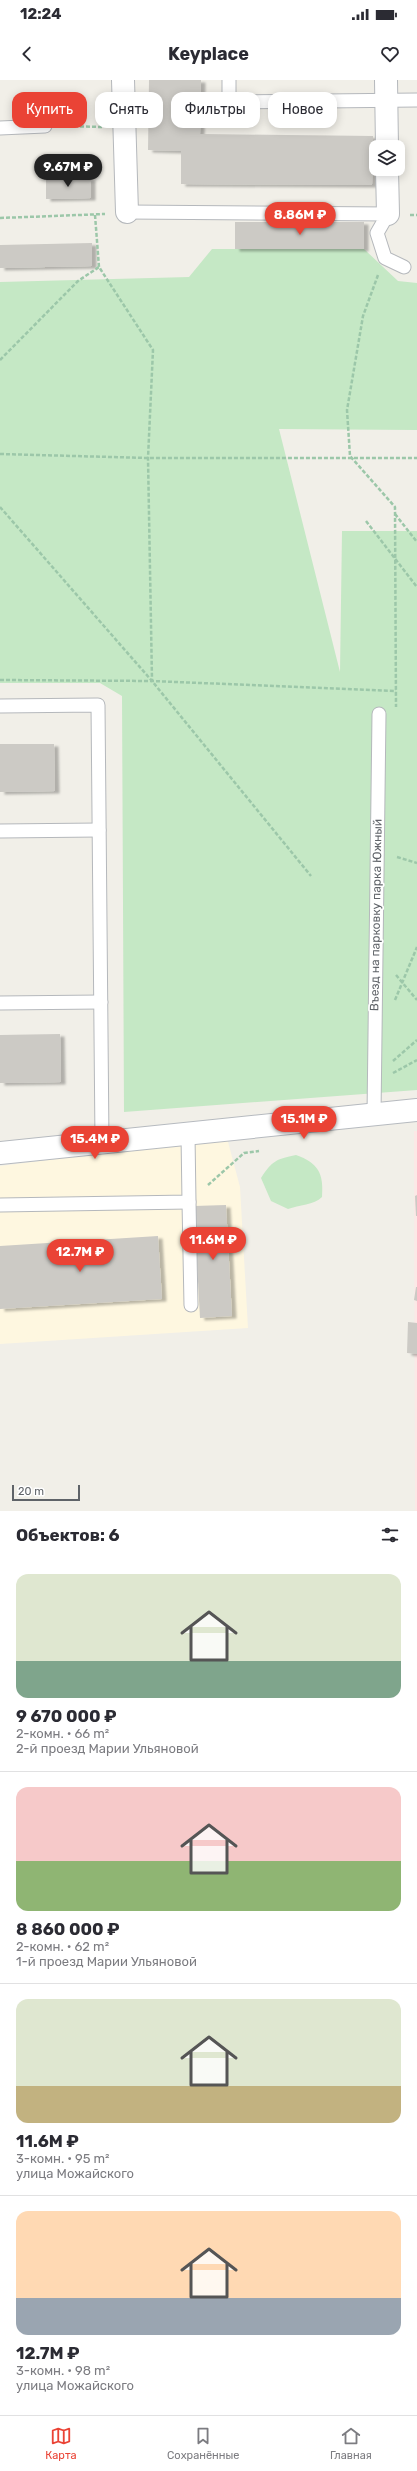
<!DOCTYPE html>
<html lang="ru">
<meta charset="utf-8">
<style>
:root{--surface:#fff;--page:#f2f2f3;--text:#2b2b33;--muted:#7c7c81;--line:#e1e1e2;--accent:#ea4335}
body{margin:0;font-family:Rubik,sans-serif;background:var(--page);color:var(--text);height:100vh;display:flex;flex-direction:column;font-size:15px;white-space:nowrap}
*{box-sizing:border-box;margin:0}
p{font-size:13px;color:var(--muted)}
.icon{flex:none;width:22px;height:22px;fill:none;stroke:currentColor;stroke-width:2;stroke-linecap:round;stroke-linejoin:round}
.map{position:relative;height:1431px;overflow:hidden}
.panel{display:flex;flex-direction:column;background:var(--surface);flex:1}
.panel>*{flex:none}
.top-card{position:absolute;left:12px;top:12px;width:393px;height:36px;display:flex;gap:8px}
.buttons{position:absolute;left:369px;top:60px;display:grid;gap:8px}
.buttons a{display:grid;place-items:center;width:36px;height:36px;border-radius:8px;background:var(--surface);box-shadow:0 2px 10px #0003;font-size:20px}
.scale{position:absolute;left:12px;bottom:10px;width:68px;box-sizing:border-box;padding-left:4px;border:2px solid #5f6368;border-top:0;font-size:11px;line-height:14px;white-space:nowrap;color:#5f6368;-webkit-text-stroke:3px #fff;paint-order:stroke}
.price{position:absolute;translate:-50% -34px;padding:0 9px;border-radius:14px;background:var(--accent);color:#fff;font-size:13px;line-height:26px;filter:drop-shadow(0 1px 2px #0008)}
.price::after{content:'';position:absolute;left:50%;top:24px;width:12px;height:9px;margin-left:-6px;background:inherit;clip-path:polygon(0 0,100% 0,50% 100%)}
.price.selected{background:#222;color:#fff}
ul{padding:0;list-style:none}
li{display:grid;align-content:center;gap:8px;height:212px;padding:0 16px}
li+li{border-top:1px solid var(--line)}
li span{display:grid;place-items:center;height:124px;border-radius:12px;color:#555}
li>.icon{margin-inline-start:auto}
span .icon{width:72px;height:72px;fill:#fffc;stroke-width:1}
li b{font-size:17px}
h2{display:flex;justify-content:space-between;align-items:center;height:48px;padding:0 16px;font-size:17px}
.chip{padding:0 14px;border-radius:12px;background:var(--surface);box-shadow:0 2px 10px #0003;font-size:14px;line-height:36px}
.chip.selected{background:var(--accent);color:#fff}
.status{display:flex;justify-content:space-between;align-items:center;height:28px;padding:0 20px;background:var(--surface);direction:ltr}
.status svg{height:11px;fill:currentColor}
header{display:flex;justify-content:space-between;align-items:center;height:52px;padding:0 16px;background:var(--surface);font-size:18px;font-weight:700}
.tab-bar{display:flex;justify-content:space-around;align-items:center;height:56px;border-top:1px solid var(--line);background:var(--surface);font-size:11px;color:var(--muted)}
.tab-bar a{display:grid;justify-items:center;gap:2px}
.tab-bar .selected{color:var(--accent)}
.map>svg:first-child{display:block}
.commercial{fill:#fef7e0}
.medical{fill:#fce8e6}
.green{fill:#c5e8c5}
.building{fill:#cccac5;filter:url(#shadow)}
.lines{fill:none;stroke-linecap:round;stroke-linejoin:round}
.lane-casing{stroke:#b5b8bc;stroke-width:15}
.street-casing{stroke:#b5b8bc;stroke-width:24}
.secondary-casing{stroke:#b6babf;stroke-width:24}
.path{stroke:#9cc7a9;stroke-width:2.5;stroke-dasharray:4 2;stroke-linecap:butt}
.lane{stroke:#fff;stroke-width:13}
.street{stroke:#fff;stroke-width:22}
.secondary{stroke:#fff;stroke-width:22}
.labels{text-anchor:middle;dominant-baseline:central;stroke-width:3.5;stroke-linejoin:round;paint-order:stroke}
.street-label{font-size:12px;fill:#5f6368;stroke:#fff}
</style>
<div class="status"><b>12:24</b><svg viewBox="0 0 49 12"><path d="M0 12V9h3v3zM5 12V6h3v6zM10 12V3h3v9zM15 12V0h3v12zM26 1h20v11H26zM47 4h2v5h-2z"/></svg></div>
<header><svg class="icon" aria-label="back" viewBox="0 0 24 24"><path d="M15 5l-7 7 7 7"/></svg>Keyplace<svg class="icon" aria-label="heart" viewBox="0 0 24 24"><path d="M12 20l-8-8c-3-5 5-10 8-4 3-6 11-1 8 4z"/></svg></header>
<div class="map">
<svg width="417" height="1431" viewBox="0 0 417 1431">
<defs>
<filter id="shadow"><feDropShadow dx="4.5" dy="2.5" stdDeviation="1" flood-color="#0004"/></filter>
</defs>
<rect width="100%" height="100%" fill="#f1efe8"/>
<polygon class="commercial" points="227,1058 240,1107 248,1248 0,1264 0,1086"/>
<polygon class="medical" points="414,1051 417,1051 417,1431 415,1431"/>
<g class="green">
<polygon points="212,169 364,169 398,201 417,203 417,350 279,349 340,592 342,451 417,451 417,1010 124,1032 122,616 100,603 0,603 0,202 189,197"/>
<path d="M296 1075C318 1083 324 1093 322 1117 314 1125 299 1125 288 1129L271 1121 261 1098C272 1081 276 1079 296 1075Z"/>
</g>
<g class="building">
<polygon points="149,0 201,0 200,54 373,56 372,105 181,104 181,71 148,70"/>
<polygon points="91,98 91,118 46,119 46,99"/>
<rect x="235" y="142" width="129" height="27"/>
<polygon points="92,163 92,186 0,188 0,165"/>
<polygon points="0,664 54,664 55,711 0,712"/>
<polygon points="60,954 61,1002 0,1003 0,955"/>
<polygon points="417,1115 417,1136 416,1136 415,1116"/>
<polygon points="226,1125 232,1236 200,1238 194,1126"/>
<polygon points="158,1156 162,1219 0,1229 0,1166"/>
<polygon points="416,1207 417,1207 417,1221 414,1220"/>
<polygon points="408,1242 417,1243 417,1274 407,1273"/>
</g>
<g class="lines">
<g class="lane-casing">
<g id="lane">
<polyline points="229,0 229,22 417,20"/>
<polyline points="0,48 45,46"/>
<polyline points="127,132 388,134 377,153 385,178 404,187"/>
<polyline points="0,626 98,625 102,1062"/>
<polyline points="0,751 99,750"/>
<polyline points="0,923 101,922"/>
<polyline points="374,1035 379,634"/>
<polyline points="189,1122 191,1225"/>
<polyline points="0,1125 189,1122 188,1055"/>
</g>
</g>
<g class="street-casing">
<g id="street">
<polyline points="123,0 127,132"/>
<polyline points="386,0 387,67"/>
<polyline points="387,89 388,134"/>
</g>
</g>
<g class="secondary-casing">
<polyline id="secondary" points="0,1073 417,1030"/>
</g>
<g class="path">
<polyline points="62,46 103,47"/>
<polyline points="95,135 99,187 153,270 148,378 152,600"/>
<polyline points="410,135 417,135"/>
<polyline points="0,138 105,134"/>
<polyline points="378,195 363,236 347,330 350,376 395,427 396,627"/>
<polyline points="0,280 78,201 99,187"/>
<polyline points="0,374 148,378 417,378"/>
<polyline points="0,427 152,601 311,796"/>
<polyline points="395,434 417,462"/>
<polyline points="366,441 417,507"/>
<polyline points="0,600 152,601 396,611"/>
<polyline points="397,777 417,783"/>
<polyline points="396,895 417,920"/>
<polyline points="395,920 417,867"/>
<polyline points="393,981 417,960"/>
<polyline points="393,993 417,980"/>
<polyline points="208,1105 244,1073 259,1071"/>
</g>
<use href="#lane" class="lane"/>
<use href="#street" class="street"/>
<use href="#secondary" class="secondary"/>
</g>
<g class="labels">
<g class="street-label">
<text transform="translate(376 835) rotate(-89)">Въезд на парковку парка Южный</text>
</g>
</g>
</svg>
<div class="buttons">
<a><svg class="icon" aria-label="layers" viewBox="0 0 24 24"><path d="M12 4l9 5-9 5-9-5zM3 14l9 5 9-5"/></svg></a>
</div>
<div class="scale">20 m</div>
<b class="price selected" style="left:68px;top:108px">9.67M ₽</b>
<b class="price" style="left:300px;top:156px">8.86M ₽</b>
<b class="price" style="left:304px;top:1060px">15.1M ₽</b>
<b class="price" style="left:95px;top:1080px">15.4M ₽</b>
<b class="price" style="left:213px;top:1181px">11.6M ₽</b>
<b class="price" style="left:80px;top:1193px">12.7M ₽</b>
<div class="top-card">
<a class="chip selected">Купить</a>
<a class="chip">Снять</a>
<a class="chip">Фильтры</a>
<a class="chip">Новое</a>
</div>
</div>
<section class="panel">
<h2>Объектов: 6<svg class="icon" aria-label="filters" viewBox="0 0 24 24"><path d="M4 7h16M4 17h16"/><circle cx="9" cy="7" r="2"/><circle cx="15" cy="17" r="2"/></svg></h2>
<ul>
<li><span style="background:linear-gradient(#dfe7d0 70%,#7fa58c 0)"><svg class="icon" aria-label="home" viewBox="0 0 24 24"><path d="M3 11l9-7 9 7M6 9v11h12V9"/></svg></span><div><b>9 670 000 ₽</b><p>2-комн. · 66 m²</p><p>2-й проезд Марии Ульяновой</p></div></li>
<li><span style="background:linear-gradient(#f6c9c9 60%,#8fb573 0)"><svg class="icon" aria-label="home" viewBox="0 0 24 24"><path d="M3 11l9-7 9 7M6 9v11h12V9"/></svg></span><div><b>8 860 000 ₽</b><p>2-комн. · 62 m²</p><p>1-й проезд Марии Ульяновой</p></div></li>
<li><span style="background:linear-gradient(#dfe7d0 70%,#c2b280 0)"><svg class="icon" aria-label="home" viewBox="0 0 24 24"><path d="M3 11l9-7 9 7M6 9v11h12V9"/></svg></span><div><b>11.6M ₽</b><p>3-комн. · 95 m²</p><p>улица Можайского</p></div></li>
<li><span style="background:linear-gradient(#ffd9b3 70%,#9aa5b1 0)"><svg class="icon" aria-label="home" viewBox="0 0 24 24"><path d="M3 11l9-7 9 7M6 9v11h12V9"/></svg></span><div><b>12.7M ₽</b><p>3-комн. · 98 m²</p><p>улица Можайского</p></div></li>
</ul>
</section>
<nav class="tab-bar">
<a class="selected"><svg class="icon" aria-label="map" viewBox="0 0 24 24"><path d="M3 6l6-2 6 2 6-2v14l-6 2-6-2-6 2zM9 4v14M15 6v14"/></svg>Карта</a>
<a><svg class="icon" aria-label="saved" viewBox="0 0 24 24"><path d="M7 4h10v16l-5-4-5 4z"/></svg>Сохранённые</a>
<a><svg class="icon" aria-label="home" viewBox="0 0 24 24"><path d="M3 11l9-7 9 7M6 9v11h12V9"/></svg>Главная</a>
</nav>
